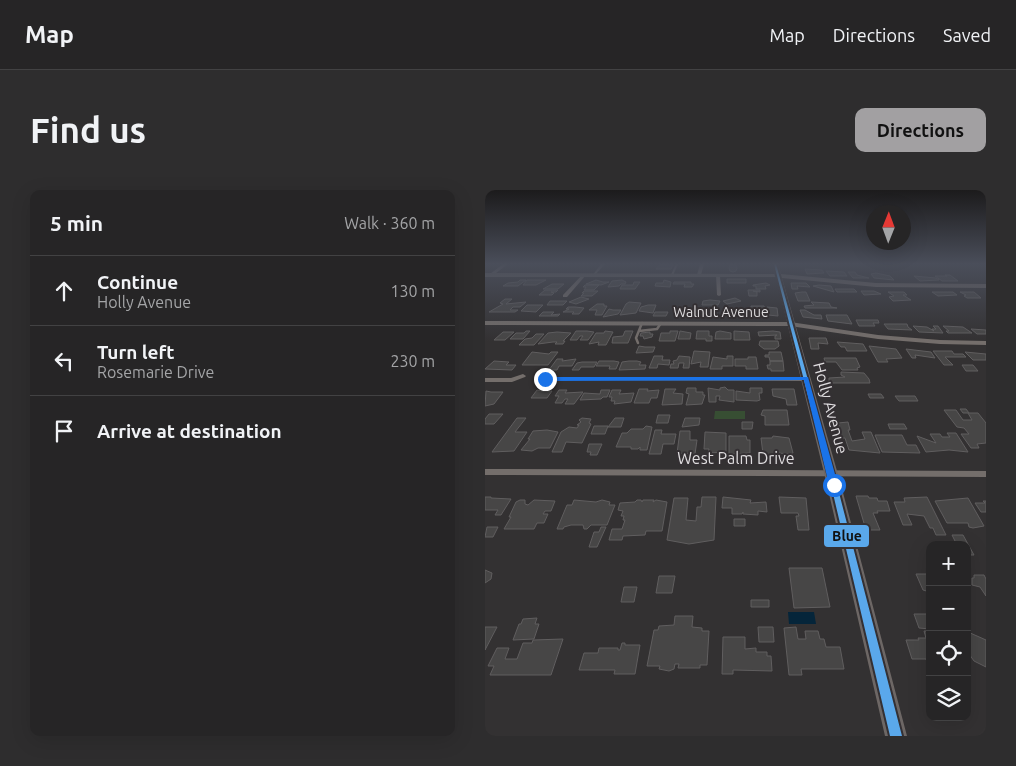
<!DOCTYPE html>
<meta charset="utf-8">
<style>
:root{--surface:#262526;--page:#2e2d2e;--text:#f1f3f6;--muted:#a4a5a7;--line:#424243;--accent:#a2a0a2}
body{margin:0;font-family:Ubuntu,sans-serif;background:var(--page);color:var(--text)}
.controls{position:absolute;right:15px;bottom:15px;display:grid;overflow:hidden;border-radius:10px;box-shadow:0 5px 20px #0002}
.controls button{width:45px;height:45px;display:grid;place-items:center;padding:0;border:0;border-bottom:1px solid var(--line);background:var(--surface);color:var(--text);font:25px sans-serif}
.compass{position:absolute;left:381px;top:15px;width:45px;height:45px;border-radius:50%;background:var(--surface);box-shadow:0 5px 20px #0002;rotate:1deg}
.stop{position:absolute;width:15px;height:15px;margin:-11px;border:4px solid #1a73e8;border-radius:50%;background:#fff}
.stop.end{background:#1a73e8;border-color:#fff;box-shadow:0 1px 5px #0008}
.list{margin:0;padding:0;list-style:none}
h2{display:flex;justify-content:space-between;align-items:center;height:65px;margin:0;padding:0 20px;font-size:21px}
h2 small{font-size:16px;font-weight:400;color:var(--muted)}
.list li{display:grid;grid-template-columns:32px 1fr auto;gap:15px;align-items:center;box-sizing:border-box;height:70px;padding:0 20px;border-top:1px solid var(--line)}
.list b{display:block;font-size:19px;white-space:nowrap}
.list p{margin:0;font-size:16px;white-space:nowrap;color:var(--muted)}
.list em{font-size:16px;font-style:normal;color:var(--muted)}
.icon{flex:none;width:28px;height:28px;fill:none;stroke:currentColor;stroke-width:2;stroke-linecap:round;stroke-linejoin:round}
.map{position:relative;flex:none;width:501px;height:546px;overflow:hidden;border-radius:10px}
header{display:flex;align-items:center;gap:30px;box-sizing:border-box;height:70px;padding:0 25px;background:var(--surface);border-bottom:1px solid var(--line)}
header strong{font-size:24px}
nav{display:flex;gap:28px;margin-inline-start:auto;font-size:18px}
.intro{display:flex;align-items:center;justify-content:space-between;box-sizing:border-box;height:120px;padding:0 30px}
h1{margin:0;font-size:35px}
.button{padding:12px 22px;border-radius:10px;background:var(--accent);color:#111;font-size:18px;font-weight:700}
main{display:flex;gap:30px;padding:0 30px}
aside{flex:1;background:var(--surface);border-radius:10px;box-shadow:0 5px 20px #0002}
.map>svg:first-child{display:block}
</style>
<header>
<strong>Map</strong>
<nav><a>Map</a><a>Directions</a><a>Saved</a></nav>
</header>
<div class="intro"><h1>Find us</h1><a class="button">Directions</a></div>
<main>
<aside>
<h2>5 min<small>Walk · 360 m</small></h2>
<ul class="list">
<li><svg class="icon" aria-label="ahead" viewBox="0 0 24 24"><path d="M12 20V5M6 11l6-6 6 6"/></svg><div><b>Continue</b><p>Holly Avenue</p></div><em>130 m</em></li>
<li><svg class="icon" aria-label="left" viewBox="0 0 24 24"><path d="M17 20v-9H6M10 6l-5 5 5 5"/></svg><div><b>Turn left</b><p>Rosemarie Drive</p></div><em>230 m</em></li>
<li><svg class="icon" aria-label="arrive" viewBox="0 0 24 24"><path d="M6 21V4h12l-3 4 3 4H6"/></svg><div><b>Arrive at destination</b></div></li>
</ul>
</aside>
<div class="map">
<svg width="501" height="546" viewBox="0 0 501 546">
<rect width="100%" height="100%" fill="#333132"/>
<path fill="#374e33" d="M230 221H260V229H229Z"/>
<path fill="#05253a" d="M303 422H329L331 434H304Z"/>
<path fill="#474646" stroke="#605e5f" d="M244 78a4 4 0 1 1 8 0a4 4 0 1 1-8 0Z
M174 75 179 74 188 75 186 79H171Z
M320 79 337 80 339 83 322 84Z
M341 81 359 82 362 86H345Z
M363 82H370L372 85 384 88H368Z
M391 83 405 86 409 90 389 88 386 84Z
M460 85H465L473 91H457L450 86H462Z
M429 86 451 88 454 90 435 91Z
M242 89H261V93H242Z
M35 90H41L33 96H18L23 93 33 92Z
M42 90H61L51 95H38Z
M111 90 118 92H124L116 95 101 94Z
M137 90 141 92 140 94H136L134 96 123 97 127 91Z
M179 90 186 92 185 97 170 96 171 93H178Z
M149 92H155L150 99H135L137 95H148Z
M189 92H206V94H209L207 97H199L200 94H188Z
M281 93 285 95 280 96 281 99H271V96H268V95Z
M306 93H321L325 97 312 96 313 99H307Z
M67 94H79L73 99H58Z
M100 95H114L109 100H99L101 97H98Z
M334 95 346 96 349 102 328 96Z
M350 99H369L372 102H352Z
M60 100H73L71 102H66L69 103 67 105H54Z
M263 100H275V102L268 101 272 102V106H264Z
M99 101H113L107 106H96L99 103H97Z
M376 101H389L396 104 379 105Z
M317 102H321L325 111H313L310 103Z
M403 102H419L422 105H418L426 110 408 111 404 107 409 106Z
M447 102H468L472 105 453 106Z
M475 102H489L496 108H482L479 106 481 105Z
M96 107 104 109 91 114 84 112Z
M250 108 256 111 242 114 238 111Z
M20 109H27L21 114 41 112 35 117H28L25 120H33L30 122H4L18 114 15 113Z
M225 110 235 111 233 115H217L218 111Z
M65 111H82L78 115H62Z
M144 112 156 113 151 123 135 125 141 114Z
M326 112 344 113 346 117 352 118H320L319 116 329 115Z
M112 114H119V116H122L117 125H110L112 120H104Z
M42 115H58L51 122 36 121Z
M163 115H171L168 123 154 121 156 117Z
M266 116H279L281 122H272V126H265Z
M83 117H90L99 118 94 124H87L89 122H78L84 119H81Z
M282 117 292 118 293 126 283 125Z
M124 119 128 120H136L133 124 118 127Z
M205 119 217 120 216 125 203 126Z
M221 119 231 120 232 124 218 126 219 121Z
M254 119 263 120V126H252Z
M315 120H320L329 125H336L337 129 318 127Z
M58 122H69L66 125 75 124 73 126H54Z
M170 122H183L181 126H168Z
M341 125H362L367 134 343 131Z
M371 130H393L394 133H388L390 136H374Z
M399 134H422L423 137 427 140 403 139Z
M428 136 442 137 449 141 447 139H451L448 136H453L458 143 434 142Z
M458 136 478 137 487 143H463L461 141H464Z
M486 139 501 140V144H492Z
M41 141H45L38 149H25L31 143H39Z
M91 141H102L109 142 103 150H95L98 146H95L92 150H85Z
M120 141 128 142 121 155H113L114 152 104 154 111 143H119Z
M140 141H148L143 153H127L128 147 138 146Z
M185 141H193L190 151H174L176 143H185Z
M195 141 206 143 205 149H193Z
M212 141H224V146H227V151H221V149H211Z
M235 141 246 143V149H230L231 142Z
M249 141 264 142 265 150H249Z
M288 141 295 142 296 149H290V146L292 145 274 146 273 142Z
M18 142H29L20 150H9Z
M165 142V144H168L167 147 159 149 158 146H155L156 143Z
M63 143 72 142 86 143 78 151H80L78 154H70L72 152H68L53 154Z
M51 144H59L49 155H34L40 149 47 148Z
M324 148H341L343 154 333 153 334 159H326Z
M275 151H293L294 156 290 159H279L274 155Z
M352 152 378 154 382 161H362L360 157H356Z
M154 156 160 157H170L168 162 151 163Z
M384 156 411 159 417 168 401 169 403 172H393Z
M421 159 446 162 450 168 430 165 431 168H427Z
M209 161 225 162 223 177H215L216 172 206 174Z
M448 161H467L469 164H478L481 167H460L468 175H459Z
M47 162 64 164 66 162H73L63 175H37Z
M284 162H296L298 171H285L284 167H280V165H284Z
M480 162 501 164V170H488Z
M169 166H178L177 170H185L184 175 173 174 172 178H164Z
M194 166 205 167 204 178H198L199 173H194L193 178H185L186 174H189L188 171 192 170Z
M242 166H248V176H237V179H225L228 167 242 169Z
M263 167H271L273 179H261V176H250V169H263Z
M339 168H371L375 177 372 178 373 180H357L351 172H340Z
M72 169H78L77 171 91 169 87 176H74L72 180H64Z
M9 171 24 172 21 175H31L27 180 0 179Z
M114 171H129L134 172 131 179H124L125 176H111Z
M144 171H152L156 172 154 175H161L160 179 134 180 137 172Z
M285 171H298L299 181H286V179H283L282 175H285Z
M97 172H112L109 177H96L94 180H87L92 173Z
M477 175H488L493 181H481Z
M356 182 379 183 384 189 385 193H346L344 191V188L360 187 356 185Z
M240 197 243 200H249V212L234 210 235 206H231V212H224L223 198 235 200V198Z
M202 198H211V202H218V205H220L217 214 201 215 204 204 201 203Z
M265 198H277V203H274L275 210 272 211 251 210V201L265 203Z
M154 199H163L162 201 174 200 172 208H166L164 213H149Z
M180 199H191L188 203 198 204 197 214 177 215Z
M287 199H309L312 215H302L301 209 288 206Z
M52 200 57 201H67L62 208H46Z
M74 200H82L80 203 98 202 89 214H80L83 209H80L77 213H70L74 206H70Z
M116 200H125L122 207H118L116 209 95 210 99 203 115 204Z
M127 200H136L134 204 149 203 146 212 129 214 130 211H126L127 207H124Z
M1 201 6 202H18L9 214 0 216Z
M383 204H396L399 208H385Z
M410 206H430L433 211H414Z
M475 219H481L484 223H493L501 233V253L492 254 494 258H486L476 244H484L479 238 472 237 459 220H471L478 230H487L483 223H478Z
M278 220H302L304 235H280V226L276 225Z
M4 224H18L9 234H0V229Z
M173 225H185L183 233H171Z
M32 228H41L30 242H42L29 261 7 262Z
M97 228 106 229 104 233 106 234 97 253 81 252 77 262H67L76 242 84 237 92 238 94 235H92L96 232 94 230Z
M130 228H139L136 237H123Z
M200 228H215L214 235 197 237Z
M257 232H268L267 239H257Z
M363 232 365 240H363L367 251 380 249 377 242H386L395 263 364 260 360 248H355L352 239H355L353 233Z
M403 234H419L422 239H405Z
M109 236H123L120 244H106Z
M161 236 167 237 162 260H155V257L153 259H146V257H131L137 243H142L146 239H158Z
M62 240 73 242 65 258H53L47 261 36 260 45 249H43L48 241Z
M170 240H177L176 244H191L189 254H178L176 264H164Z
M195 241H205V250H212L210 264 192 263Z
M220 242 241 243V262L223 263 224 259H219Z
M462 243H471L483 262 464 260 441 262 432 246 451 253 445 244H455L457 247H465Z
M390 245H417L422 255H431L435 263 397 262Z
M244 246H261L262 250H265V263L244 264Z
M288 246 304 248 308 263 306 264 293 263 292 265 278 264 276 248H287Z
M104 254H117L112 265H105L106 262H102Z
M371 306H383L384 308H392L393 311H402L405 321H392L393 323H388L395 340H381Z
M0 307H6V308L26 309 16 325H10L13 320H0Z
M217 307H231L229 350 204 354 182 350 189 308H203L201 330 211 331 212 317H216Z
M238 307 266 310 265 313 281 312 282 322 273 321V325L258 324V322L257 324H247V318H237Z
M294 307 321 308 324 340H313L311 326H314L313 323H296Z
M442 307 461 345H451L448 338H445L439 326 422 324 427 335H418L409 312H420L419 308Z
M483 308 499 336 488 338 484 337 483 333H462L450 311Z
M35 310H40V314L43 315 49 310 70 311 66 321H60L58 324H63L59 333H52L49 339H19L26 327H24L31 312Z
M89 310 111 312 117 310 125 312 124 315H130L122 335H106L102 339H99L98 335H86L79 337 78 339H72L82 315H87Z
M152 310H156L157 312 158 310H169L168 312 171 310 182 312 177 341H161L160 345 138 346 137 350H124L127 339H137L140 330H138L139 326H136L138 321 133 320 135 313 150 312Z
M498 311H501V322H496L490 313H500Z
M249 329H260V336H249Z
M2 337H13L8 347H0Z
M116 337H121L112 357H104L109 342H114Z
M467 345H478L489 365H484L485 367H482V355H472Z
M304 378H337L345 417 309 418Z
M0 380 7 383 6 389 0 393Z
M431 384H445V402L438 400Z
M489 385H499L501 389V406L495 397 487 395V388H489Z
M174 386H190L187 403H171Z
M139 397H152L149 412H136Z
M266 410H284V417H266Z
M429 424H445V439L434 438Z
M190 426H208L207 437 217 438V441H224L222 475H215V478H193L194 474H190L189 479 184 481 174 479 175 476H162L169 440H173L174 436 189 435Z
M52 428 50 434H54L49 449 28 450 34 434H36L38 429Z
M0 437H12L0 460Z
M273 437H288L289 452H274Z
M311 437 313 449H321L320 441H333L335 449H339L341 457H355L359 479H316L317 485H304L299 438Z
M439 441H445V479L441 469H427L421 450H434L433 448H441Z
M483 442 501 450V477L489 471 482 461Z
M238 447H260V459L271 458V462H282V466H286L287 481 248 480V484H237Z
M78 449 66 485H5L9 476H3L12 458H24L20 469H32L38 453H47L48 450Z
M137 453H140V455H155L150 484H129L130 480H94L99 463H113L114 458H133V460H135Z"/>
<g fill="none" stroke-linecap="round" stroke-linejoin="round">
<path stroke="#746e6b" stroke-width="2" d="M187 85 192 74"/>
<path stroke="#746e6b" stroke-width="2.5" d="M154 141 172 139 176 133
M153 153 151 148 157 133"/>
<path fill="#746e6b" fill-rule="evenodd" d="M18 74H23L7 86H5V84Z
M116 74H120L109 86H107Z
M215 74H219L216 85 214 86 212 85Z
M98 84 101 85 82 107H78V105Z
M233 84 235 85 236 105 234 106 232 105 231 85Z
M0 131 305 132 393 145 455 150 501 151V155L455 154 393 149 305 136 0 135Z
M38 184 41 186 40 187 27 192H0V188H26Z
M60 187H321L324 189 321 191 58 190V188Z
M0 279 501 281V287L0 285Z"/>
<path fill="#6d6765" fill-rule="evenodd" d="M287 74H293L296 84 391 93 501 94V98L391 97 297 88 356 295 422 546H400L342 295 291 87H0V83L290 84Z"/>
<defs>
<path id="bus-1" d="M289 74H291L352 295 417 546H405L346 295Z"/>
</defs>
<use href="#bus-1" stroke="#343033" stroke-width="4"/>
<use href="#bus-1" fill="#5aa8eb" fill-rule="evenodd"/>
</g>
<linearGradient id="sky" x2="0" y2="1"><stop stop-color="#1c1b1c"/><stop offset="0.49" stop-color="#4a4e5a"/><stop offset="1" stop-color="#4a4e5a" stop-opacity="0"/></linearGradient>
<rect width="501" height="151" fill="url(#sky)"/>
<path fill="#1a73e8" d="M60 187H323L353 295 349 298 344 295 319 190 58 191Z"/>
<g text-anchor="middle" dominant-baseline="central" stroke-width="4" stroke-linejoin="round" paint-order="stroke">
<g font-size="14" fill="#dedcde" stroke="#343033">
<text x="236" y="122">Walnut Avenue</text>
</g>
<g font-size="16" fill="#dedcde" stroke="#343033">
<text transform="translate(346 218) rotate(75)">Holly Avenue</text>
<text x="251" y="268">West Palm Drive</text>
</g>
</g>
<rect stroke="#343033" stroke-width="2" x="338" y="334" width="47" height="24" rx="5" fill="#5aa8eb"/>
<g font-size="14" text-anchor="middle" font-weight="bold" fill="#111">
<text x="362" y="351">Blue</text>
</g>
</svg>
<div class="controls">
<button>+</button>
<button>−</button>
<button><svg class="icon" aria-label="locate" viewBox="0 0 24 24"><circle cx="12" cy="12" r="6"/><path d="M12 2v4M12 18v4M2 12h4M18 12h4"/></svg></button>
<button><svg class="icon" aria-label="layers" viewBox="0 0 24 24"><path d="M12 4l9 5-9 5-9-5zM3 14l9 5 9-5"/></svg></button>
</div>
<svg class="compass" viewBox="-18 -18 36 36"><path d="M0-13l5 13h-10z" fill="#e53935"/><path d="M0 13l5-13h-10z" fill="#a4a5a7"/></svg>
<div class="stop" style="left:349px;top:295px"></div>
<div class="stop end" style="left:60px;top:189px"></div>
</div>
</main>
